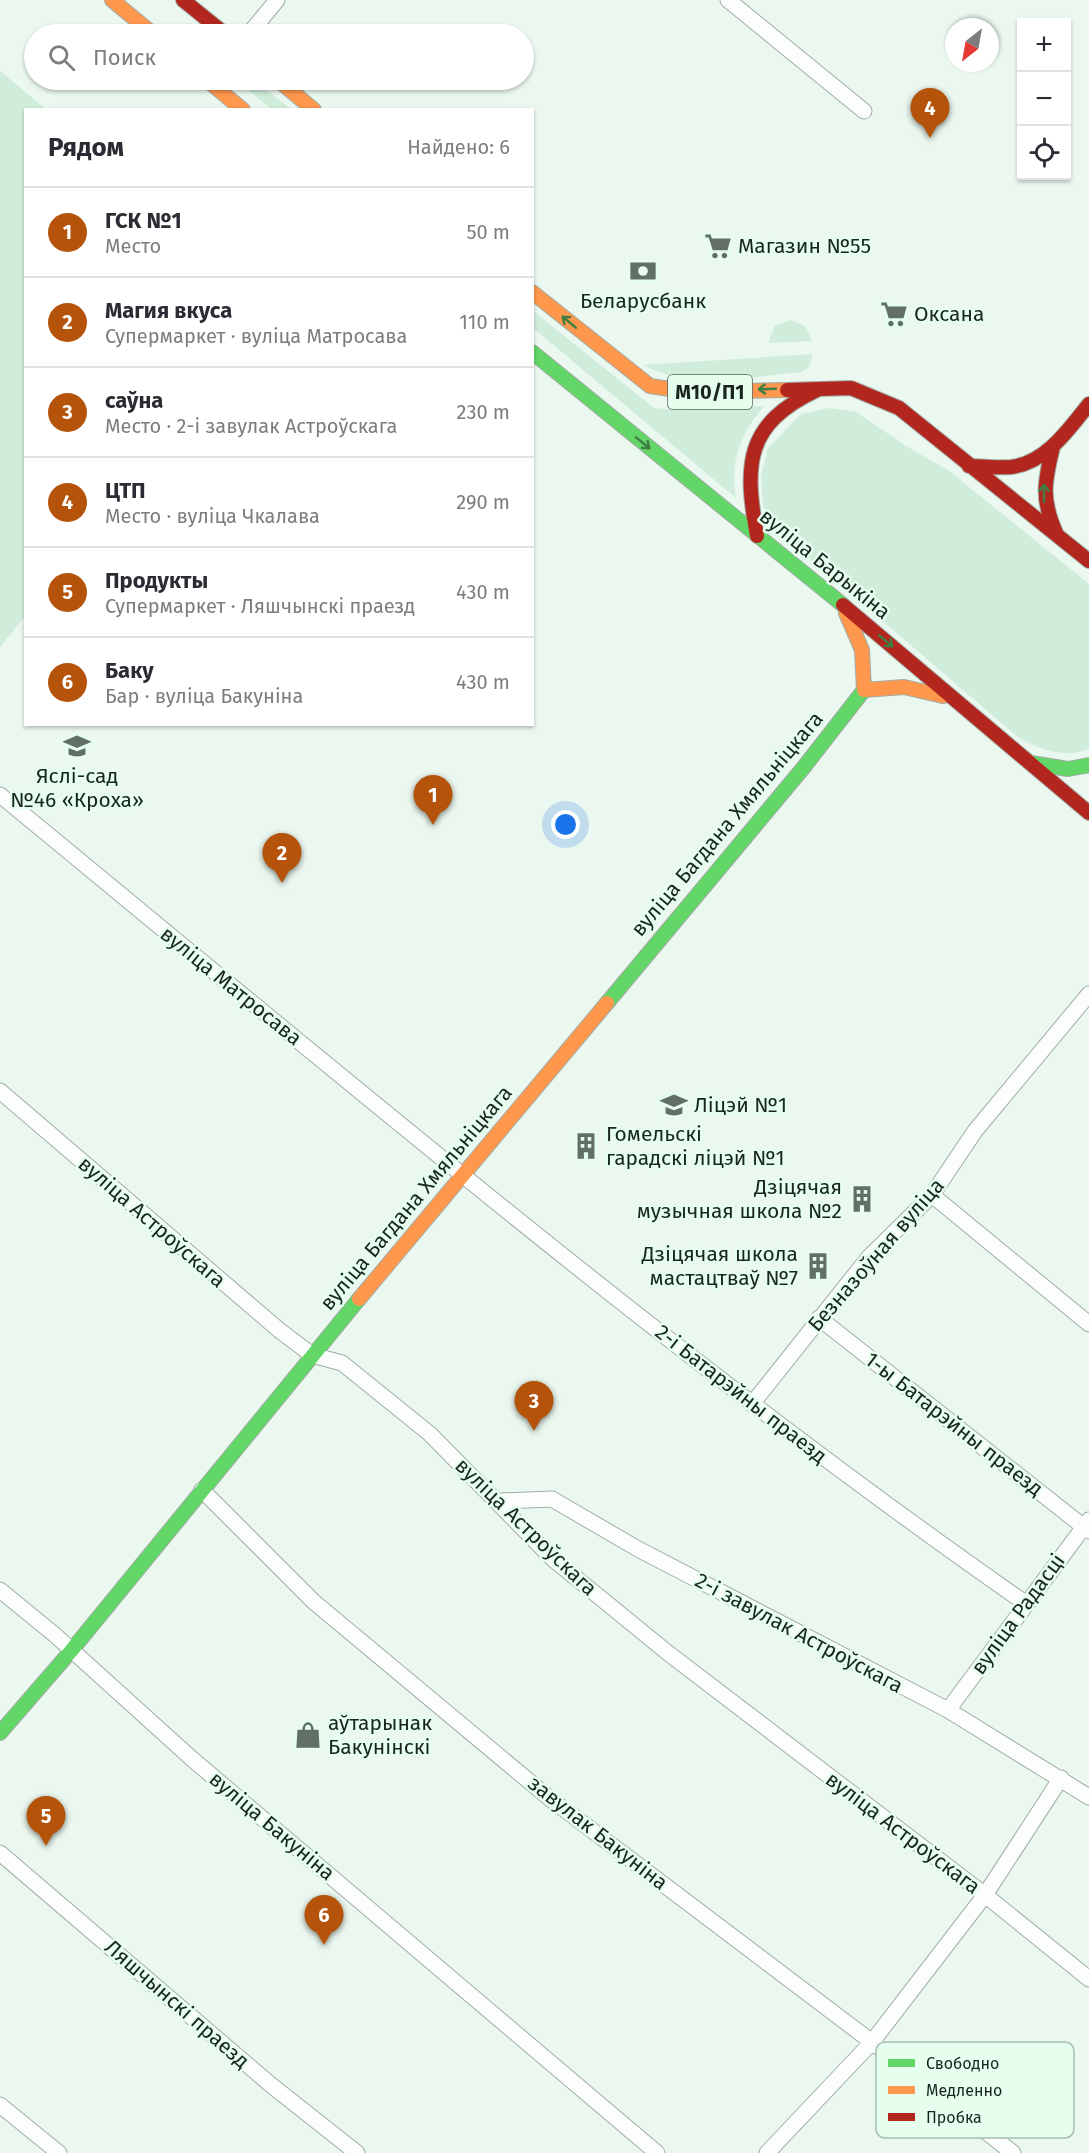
<!DOCTYPE html>
<html lang="ru">
<meta charset="utf-8">
<style>
:root{--surface:#fff;--page:#f2f2f3;--text:#2b2b33;--muted:#7c7c81;--line:#e1e1e2;--accent:#b45309}
body{margin:0;font-family:"Fira Sans",sans-serif;background:var(--page);color:var(--text)}
.controls{position:absolute;right:18px;top:18px;display:grid;overflow:hidden;border-radius:0px;box-shadow:0 2px 4px #0004}
.controls button{width:54px;height:54px;display:grid;place-items:center;padding:0;border:0;border-bottom:2px solid var(--line);background:var(--surface);color:var(--text);font:30px sans-serif}
.compass{position:absolute;left:945px;top:18px;width:54px;height:54px;border-radius:50%;background:var(--surface);box-shadow:0 2px 4px #0004;rotate:211deg}
.you{position:absolute;left:566px;top:825px;width:21px;height:21px;margin:-15px;border:4px solid #fff;border-radius:50%;background:#1a73e8;box-shadow:0 0 0 9px #1a73e833}
.badge{display:grid;place-items:center;width:39px;height:39px;border-radius:50%;background:var(--accent);color:#fff;font-size:20px;font-weight:700}
.pin{position:absolute;translate:-50% -50px;filter:drop-shadow(0 2px 3px #0008)}
.pin::after{content:'';position:absolute;top:32px;width:21px;height:18px;background:inherit;clip-path:polygon(0 0,100% 0,50% 100%)}
.list{margin:0;padding:0;list-style:none}
h2{display:flex;justify-content:space-between;align-items:center;height:78px;margin:0;padding:0 24px;font-size:26px}
h2 small{font-size:20px;font-weight:400;color:var(--muted)}
.list li{display:grid;grid-template-columns:39px 1fr auto;gap:18px;align-items:center;box-sizing:border-box;height:90px;padding:0 24px;border-top:2px solid var(--line)}
.list b{display:block;font-size:22px;white-space:nowrap}
.list p{margin:0;font-size:20px;white-space:nowrap;color:var(--muted)}
.list em{font-size:20px;font-style:normal;color:var(--muted)}
.icon{flex:none;width:33px;height:33px;fill:none;stroke:currentColor;stroke-width:2;stroke-linecap:round;stroke-linejoin:round}
.map{position:relative;flex:none;width:1089px;height:2153px;overflow:hidden}
.search{position:absolute;background:var(--surface);box-shadow:0 2px 4px #0004;left:24px;top:24px;width:510px;height:66px;display:flex;align-items:center;gap:15px;box-sizing:border-box;padding:0 21px;border-radius:33px;color:var(--muted);font-size:22px}
.panel{position:absolute;background:var(--surface);box-shadow:0 2px 4px #0004;left:24px;top:108px;width:510px;height:618px;border-radius:0px}
.map>svg:first-child{display:block}
</style>
<div class="map">
<svg width="1089" height="2153" viewBox="0 0 1089 2153">
<rect width="100%" height="100%" fill="#ebf8ef"/>
<path fill="#d0ecda" d="M0 71 46 109 26 110 25 616 0 647Z
M240 80H254L291 109H271L242 85Z
M532 310 654 408 674 410 764 406C740 435 730 460 736 498L533 328Z
M790 320 805 326 812 341 768 343 775 326Z
M813 354 809 367 802 372C751 376 690 392 644 365Z
M829 408 856 412 906 446 948 470 1089 584V749C1064 759 1042 750 1019 738L775 529 763 506 761 476 768 448 801 414Z"/>
<g fill="none" stroke-linecap="round" stroke-linejoin="round">
<defs>
<path id="street" d="M728 0 864 111
M249 34 277 0
M0 795C336 1071 668 1354 1025 1603
M0 1091 279 1330 312 1355 342 1363 430 1434 554 1560 668 1653 985 1895 1089 1979
M932 1195 1089 1324
M819 1318 1089 1531
M752 1404 869 1257 932 1195 975 1131 1089 994
M202 1490 314 1602 548 1797 872 2042 1013 2153
M499 1501 552 1499 638 1549 948 1710 1089 1797
M0 1590 55 1635 191 1758 657 2153
M948 1710 1089 1520
M0 1853 271 2085 357 2153
M0 2105 59 2153
M767 2153 872 2042 985 1895 1061 1778"/>
<path id="fast" d="M532 352 843 605
M1031 763 1068 769 1089 765
M607 1003 804 767 864 690
M0 1733 71 1651 359 1299"/>
<path id="slow" d="M112 0 153 34
M207 80 243 110
M278 80 314 110
M532 292 650 386 690 392 787 390
M846 613 862 650 864 690
M864 690 904 687 943 696
M359 1299 607 1003"/>
<path id="jam" d="M183 0 225 34
M787 390 851 388 899 408 1089 561
M1053 447C1044 483 1041 500 1057 535
M969 466C983 466 997 468 1011 467 1046 463 1069 429 1089 404
M757 536C744 464 745 424 817 390
M843 605 1089 813"/>
</defs>
<use href="#street" stroke="#a1aca5" stroke-width="17"/>
<use href="#fast" stroke="#a1aca5" stroke-width="16"/>
<use href="#slow" stroke="#a1aca5" stroke-width="16"/>
<use href="#jam" stroke="#a1aca5" stroke-width="16"/>
<use href="#street" stroke="#fcfefd" stroke-width="15"/>
<use href="#fast" stroke="#63d668" stroke-width="14"/>
<use href="#slow" stroke="#ff974d" stroke-width="14"/>
<use href="#jam" stroke="#b3261e" stroke-width="14"/>
</g>
<defs><path id="oneway-shaft" d="M-6 0H5M1.5-3L5.5 0L1.5 3" fill="none" stroke-width="1.6" stroke-linecap="round" stroke-linejoin="round" transform="scale(1.5)"/></defs>
<g stroke="#3e7e43">
<use href="#oneway-shaft" transform="translate(569 322) rotate(-140)"/>
<use href="#oneway-shaft" transform="translate(767 389) rotate(178)"/>
<use href="#oneway-shaft" transform="translate(643 443) rotate(39)"/>
<use href="#oneway-shaft" transform="translate(1044 493) rotate(-90)"/>
<use href="#oneway-shaft" transform="translate(886 641) rotate(40)"/>
</g>
<defs>
<symbol id="supermarket-bare" viewBox="-9 -9 18 18"><path d="M-6-5.5h2.5l.6 2H6L4.5 2H-2.5L-4.4-4H-6ZM-1.5 3.2a1.3 1.3 0 1 0 .1 0ZM3 3.2a1.3 1.3 0 1 0 .1 0Z" fill="#626f67" stroke="#e5feee" stroke-width="2.5" paint-order="stroke"/></symbol>
<symbol id="bank-bare" viewBox="-9 -9 18 18"><path d="M-6-4H6V4H-6ZM0-2.3a2.3 2.3 0 1 0 0 4.6a2.3 2.3 0 1 0 0-4.6Z" fill="#626f67" stroke="#e5feee" stroke-width="2.5" paint-order="stroke"/></symbol>
<symbol id="school-bare" viewBox="-9 -9 18 18"><path d="M0-5L7-2L0 1L-7-2ZM-4 1L0 2.5L4 1V4Q0 6-4 4Z" fill="#626f67" stroke="#e5feee" stroke-width="2.5" paint-order="stroke"/></symbol>
<symbol id="building-bare" viewBox="-9 -9 18 18"><path d="M-4-6H4V6H1V3H-1V6H-4ZM-2.5-4.3h1.7v1.8h-1.7ZM.8-4.3h1.7v1.8H.8ZM-2.5-1h1.7V.8h-1.7ZM.8-1h1.7V.8H.8Z" fill="#626f67" stroke="#e5feee" stroke-width="2.5" paint-order="stroke"/></symbol>
<symbol id="shop-bare" viewBox="-9 -9 18 18"><path d="M-5-2.5h2.3a2.7 3.5 0 0 1 5.4 0H5L5.5 6h-11ZM-1.5-2.5h3a1.5 2.3 0 0 0-3 0Z" fill="#626f67" stroke="#e5feee" stroke-width="2.5" paint-order="stroke"/></symbol>
</defs>
<g fill-rule="evenodd">
<use href="#supermarket-bare" x="699" y="227" width="38" height="38"/>
<use href="#bank-bare" x="624" y="252" width="38" height="38"/>
<use href="#supermarket-bare" x="875" y="295" width="38" height="38"/>
<use href="#school-bare" x="58" y="727" width="38" height="38"/>
<use href="#school-bare" x="655" y="1086" width="38" height="38"/>
<use href="#building-bare" x="567" y="1127" width="38" height="38"/>
<use href="#building-bare" x="843" y="1180" width="38" height="38"/>
<use href="#building-bare" x="799" y="1247" width="38" height="38"/>
<use href="#shop-bare" x="289" y="1716" width="38" height="38"/>
</g>
<g text-anchor="middle" dominant-baseline="central" stroke-width="5" stroke-linejoin="round" paint-order="stroke">
<rect fill="#e5feee" stroke="#56665c" stroke-width="1.5" x="668" y="375" width="84" height="34" rx="4.5"/>
<g font-size="20" font-weight="bold" fill="#19251e">
<text x="710" y="392">М10/П1</text>
</g>
<g font-size="21" fill="#19251e" stroke="#e5feee" text-anchor="start">
<text x="738" y="246">Магазин №55</text>
<text x="643" y="301" text-anchor="middle">Беларусбанк</text>
<text x="914" y="314">Оксана</text>
<text x="77" y="776" text-anchor="middle">Яслі-сад<tspan x="77" dy="24">№46 «Кроха»</tspan></text>
<text x="694" y="1105">Ліцэй №1</text>
<text x="606" y="1134">Гомельскі<tspan x="606" dy="24">гарадскі ліцэй №1</tspan></text>
<text x="842" y="1187" text-anchor="end">Дзіцячая<tspan x="842" dy="24">музычная школа №2</tspan></text>
<text x="798" y="1254" text-anchor="end">Дзіцячая школа<tspan x="798" dy="24">мастацтваў №7</tspan></text>
<text x="328" y="1723">аўтарынак<tspan x="328" dy="24">Бакунінскі</tspan></text>
</g>
<g font-size="21" fill="#19251e" stroke="#e5feee">
<text transform="translate(825 564) rotate(39)">вуліца Барыкіна</text>
<text transform="translate(727 824) rotate(-50)">вуліца Багдана Хмяльніцкага</text>
<text transform="translate(231 986) rotate(39)">вуліца Матросава</text>
<text transform="translate(416 1198) rotate(-50)">вуліца Багдана Хмяльніцкага</text>
<text transform="translate(152 1222) rotate(41)">вуліца Астроўскага</text>
<text transform="translate(876 1255) rotate(-49)">Безназоўная вуліца</text>
<text transform="translate(741 1394) rotate(38)">2-і Батарэйны праезд</text>
<text transform="translate(954 1424) rotate(38)">1-ы Батарэйны праезд</text>
<text transform="translate(526 1527) rotate(44)">вуліца Астроўскага</text>
<text transform="translate(1018 1614) rotate(-54)">вуліца Радасці</text>
<text transform="translate(799 1633) rotate(28)">2-і завулак Астроўскага</text>
<text transform="translate(272 1826) rotate(40)">вуліца Бакуніна</text>
<text transform="translate(598 1833) rotate(38)">завулак Бакуніна</text>
<text transform="translate(903 1833) rotate(37)">вуліца Астроўскага</text>
<text transform="translate(177 2004) rotate(41)">Ляшчынскі праезд</text>
</g>
</g>
<rect x="876" y="2042" width="198" height="96" rx="9" fill="#e5feee" stroke="#a8bdb0" stroke-width="1.5"/>
<rect x="888" y="2059" width="27" height="8" fill="#63d668"/>
<rect x="888" y="2086" width="27" height="8" fill="#ff974d"/>
<rect x="888" y="2113" width="27" height="8" fill="#b3261e"/>
<g font-size="16" fill="#19251e">
<text x="926" y="2069">Свободно</text>
<text x="926" y="2096">Медленно</text>
<text x="926" y="2123">Пробка</text>
</g>
</svg>
<div class="controls">
<button>+</button>
<button>−</button>
<button><svg class="icon" aria-label="locate" viewBox="0 0 24 24"><circle cx="12" cy="12" r="6"/><path d="M12 2v4M12 18v4M2 12h4M18 12h4"/></svg></button>
</div>
<svg class="compass" viewBox="-18 -18 36 36"><path d="M0-13l5 13h-10z" fill="#e53935"/><path d="M0 13l5-13h-10z" fill="#7c7c81"/></svg>
<div class="you"></div>
<div class="pin badge" style="left:433px;top:825px">1</div>
<div class="pin badge" style="left:282px;top:883px">2</div>
<div class="pin badge" style="left:534px;top:1431px">3</div>
<div class="pin badge" style="left:930px;top:138px">4</div>
<div class="pin badge" style="left:46px;top:1846px">5</div>
<div class="pin badge" style="left:324px;top:1945px">6</div>
<div class="search"><svg class="icon" aria-label="search" viewBox="0 0 24 24"><circle cx="10" cy="10" r="6"/><path d="M15 15l6 6"/></svg>Поиск</div>
<section class="panel">
<h2>Рядом<small>Найдено: 6</small></h2>
<ul class="list">
<li><span class="badge">1</span><div><b>ГСК №1</b><p>Место</p></div><em>50 m</em></li>
<li><span class="badge">2</span><div><b>Магия вкуса</b><p>Супермаркет · вуліца Матросава</p></div><em>110 m</em></li>
<li><span class="badge">3</span><div><b>саўна</b><p>Место · 2-і завулак Астроўскага</p></div><em>230 m</em></li>
<li><span class="badge">4</span><div><b>ЦТП</b><p>Место · вуліца Чкалава</p></div><em>290 m</em></li>
<li><span class="badge">5</span><div><b>Продукты</b><p>Супермаркет · Ляшчынскі праезд</p></div><em>430 m</em></li>
<li><span class="badge">6</span><div><b>Баку</b><p>Бар · вуліца Бакуніна</p></div><em>430 m</em></li>
</ul>
</section>
</div>
